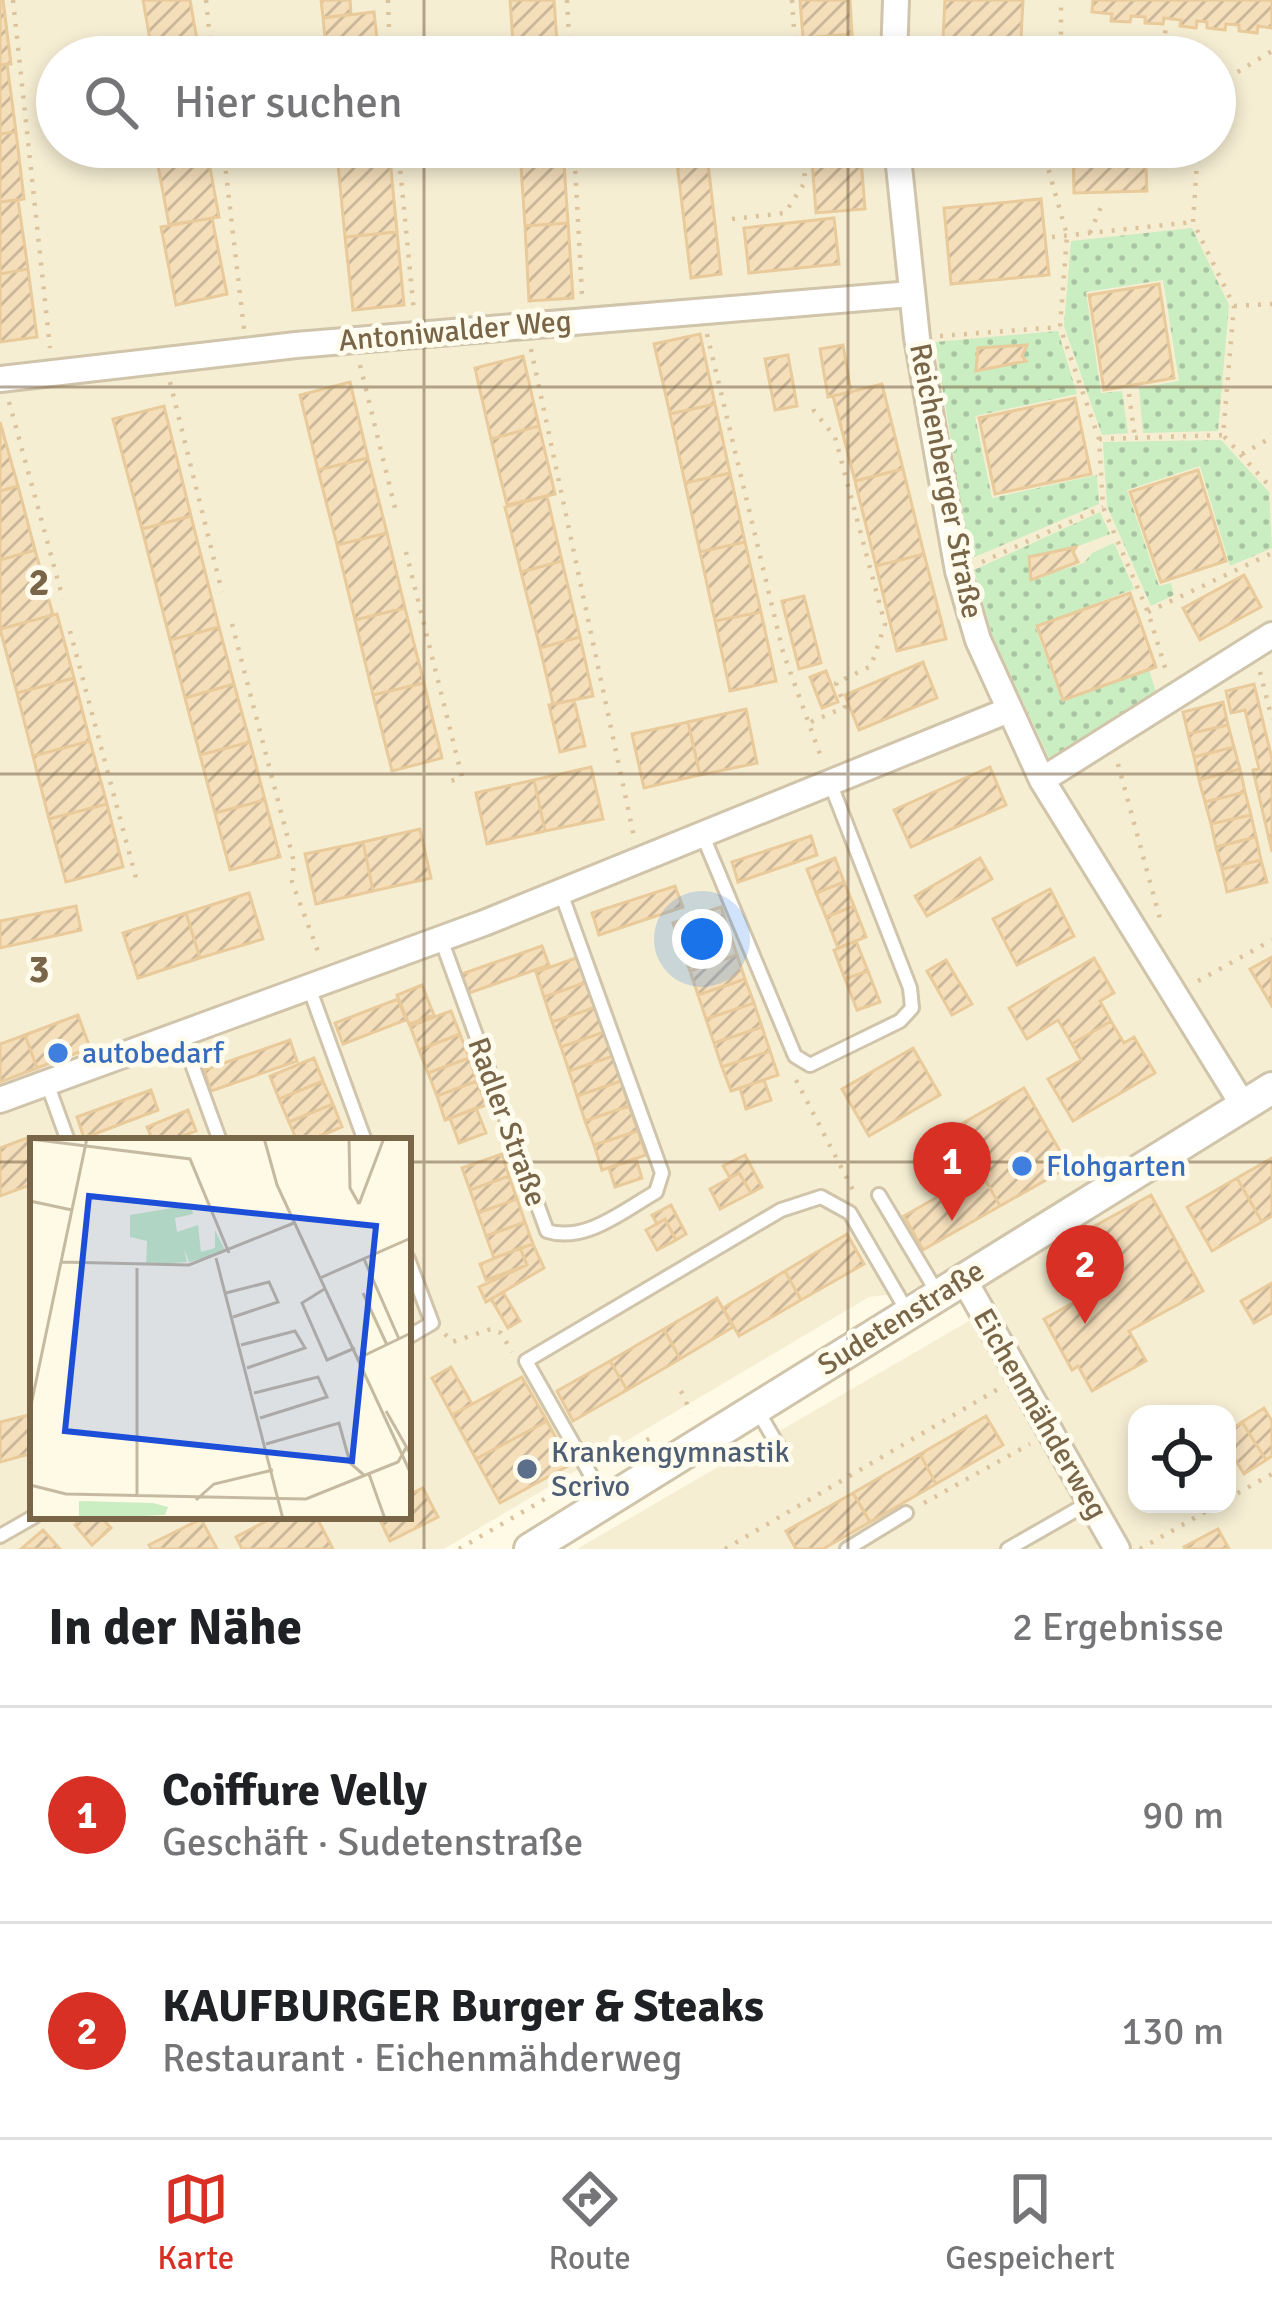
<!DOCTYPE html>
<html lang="de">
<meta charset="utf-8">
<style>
:root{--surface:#fff;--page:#f6f6f6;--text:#202124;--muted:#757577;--line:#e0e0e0;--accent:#d93025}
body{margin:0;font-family:Signika,sans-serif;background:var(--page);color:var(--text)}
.controls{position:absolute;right:36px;bottom:36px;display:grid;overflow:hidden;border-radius:24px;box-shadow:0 6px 18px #0003}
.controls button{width:108px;height:108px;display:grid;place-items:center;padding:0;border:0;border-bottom:3px solid var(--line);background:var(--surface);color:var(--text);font:60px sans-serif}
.you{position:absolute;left:702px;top:939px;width:42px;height:42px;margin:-30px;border:9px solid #fff;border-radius:50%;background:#1a73e8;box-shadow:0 0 0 18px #1a73e833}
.badge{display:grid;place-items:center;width:78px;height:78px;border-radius:50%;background:var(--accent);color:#fff;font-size:39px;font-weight:700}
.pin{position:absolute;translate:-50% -99px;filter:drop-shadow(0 3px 6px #0008)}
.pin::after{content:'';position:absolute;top:63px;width:42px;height:36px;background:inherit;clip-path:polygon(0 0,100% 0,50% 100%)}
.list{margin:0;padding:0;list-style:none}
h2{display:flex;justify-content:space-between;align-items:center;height:156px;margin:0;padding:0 48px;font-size:51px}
h2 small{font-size:39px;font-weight:400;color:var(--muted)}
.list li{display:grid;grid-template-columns:78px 1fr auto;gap:36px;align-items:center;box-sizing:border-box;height:216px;padding:0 48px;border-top:3px solid var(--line)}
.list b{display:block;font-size:45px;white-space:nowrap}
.list p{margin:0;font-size:39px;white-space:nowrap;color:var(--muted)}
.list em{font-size:39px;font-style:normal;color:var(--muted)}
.icon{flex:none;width:66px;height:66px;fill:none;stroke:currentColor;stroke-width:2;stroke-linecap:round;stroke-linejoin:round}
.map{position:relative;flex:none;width:1272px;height:1549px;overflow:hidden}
.search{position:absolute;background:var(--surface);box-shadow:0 6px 18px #0003;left:36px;right:36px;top:36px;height:132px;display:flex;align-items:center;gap:30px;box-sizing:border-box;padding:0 42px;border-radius:66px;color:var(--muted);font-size:45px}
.sheet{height:588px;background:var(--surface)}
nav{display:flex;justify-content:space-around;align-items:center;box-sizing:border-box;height:168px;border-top:3px solid var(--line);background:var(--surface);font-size:33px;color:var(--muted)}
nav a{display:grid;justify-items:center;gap:6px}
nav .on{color:var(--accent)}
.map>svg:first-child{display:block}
</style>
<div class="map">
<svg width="1272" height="1549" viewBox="0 0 1272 1549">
<defs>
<pattern id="grass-dots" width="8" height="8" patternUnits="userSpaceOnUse" patternTransform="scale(3)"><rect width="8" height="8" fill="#caedc2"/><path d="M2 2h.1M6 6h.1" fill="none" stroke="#a9c4a0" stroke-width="1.8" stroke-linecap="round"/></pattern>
<pattern id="building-hatch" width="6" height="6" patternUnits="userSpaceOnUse" patternTransform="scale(3)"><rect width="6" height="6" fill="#f5dfbb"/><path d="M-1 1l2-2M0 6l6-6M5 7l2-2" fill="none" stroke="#cbb89a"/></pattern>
</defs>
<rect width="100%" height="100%" fill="#fefae5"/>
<path fill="#f6eed3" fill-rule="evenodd" d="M0 0H1272V1076L908 1292 869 1297 444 1549H0ZM57 57H1215V147H57ZM33 1141H408V1516H33Z
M1272 1107V1549H1127L975 1285ZM1137 1414H1227V1504H1137Z
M974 1318 1106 1549H577Z"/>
<path fill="url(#grass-dots)" d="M1192 228 1229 305 1218 431 1143 433 1139 388 1179 381 1163 280 1086 292 1101 393 1122 391 1128 433 1102 435 1064 326 1071 241Z
M1058 331 1077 394 975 416 992 498 1097 475 1099 504 970 559 935 342Z
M1221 440 1269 492 1272 548 1230 566 1200 466 1127 490 1159 586 1171 583 1174 595 1151 606 1107 506 1103 442Z
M1100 512 1110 534 1076 547 1029 557 1031 579 1084 563 1092 553 1114 543 1134 589 1035 626 1062 702 1149 670 1156 692 1049 758 993 637 974 570Z"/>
<path fill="url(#building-hatch)" stroke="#e9ca9a" stroke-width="3" d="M0 0H3L11 64 0 65Z
M143 0H190L200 57H153Z
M321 0H350L351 14 323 18Z
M510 0H554L558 57H514Z
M800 0H850L852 34 803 38Z
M945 0H1023L1020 57H942Z
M1093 0H1272V28L1258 26 1257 33 1239 31V25L1226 24 1225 30 1207 28V22L1197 21 1196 28 1180 26 1181 20 1164 18 1163 24 1145 23V17L1131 16 1130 22 1111 21 1112 14 1092 12Z
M374 12 379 57H327L323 18Z
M852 34 854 57H805L803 38Z
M7 64 16 132 0 134V65Z
M16 132 24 199 0 202V134Z
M162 147H213V150L164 158Z
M336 147H388L390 159 338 164Z
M675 147H706L721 274 691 278Z
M811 147H860L865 209 816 213Z
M1073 147H1145L1147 191 1074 193Z
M563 148 568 223 525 226 520 151Z
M207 151 219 217 169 225 157 160Z
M390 159 397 232 345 237 338 164Z
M1041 199 1049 275 951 284 944 208Z
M18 200 28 269 0 274V202Z
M212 218 227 294 176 305 161 227Z
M834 218 839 264 749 273 744 228Z
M568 223 573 298 529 301 525 226Z
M397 232 404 305 353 310 345 237Z
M28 269 37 337 0 342V274Z
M1159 284 1174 378 1104 390 1089 295Z
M700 334 715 404 670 414 654 344Z
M843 345 851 392 828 397 820 349Z
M1027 345 1022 356 1026 361 976 371 978 348Z
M788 355 797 406 775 410 765 359Z
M523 356 539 426 491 439 475 368Z
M350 382 368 458 318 470 300 395Z
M882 384 903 469 855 481 833 396Z
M1075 398 1091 474 995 494 979 418Z
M715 404 730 473 685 483 670 414Z
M164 406 191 516 142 529 113 419Z
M0 422 18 486 0 491Z
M539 426 555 494 507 505 491 439Z
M368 458 387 533 337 545 318 470Z
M903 469 924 554 876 566 855 481Z
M1198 470 1226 561 1161 582 1130 492Z
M730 473 745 542 700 552 685 483Z
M18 486 35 550 0 560V491Z
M547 496 562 561 521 572 505 507Z
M191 516 219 627 170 640 142 529Z
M387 533 405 608 355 620 337 545Z
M745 542 761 612 715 621 700 552Z
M1076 547 1073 552 1078 562 1031 580 1029 557Z
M35 550 53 615 0 629V560Z
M924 554 946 639 897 651 876 566Z
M562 561 580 637 540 648 521 572Z
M1244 575 1261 607 1200 640 1183 608Z
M1130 593 1156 667 1063 700 1037 626Z
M804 596 821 663 799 669 782 601Z
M405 608 424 683 373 695 355 620Z
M761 612 776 681 730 691 715 621Z
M57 614 74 678 17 693 0 629Z
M219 627 234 684 185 698 170 640Z
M580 637 593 696 553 704 540 648Z
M923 662 937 698 859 730 845 695Z
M826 671 838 702 822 708 810 677Z
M74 678 90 741 33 756 17 693Z
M424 683 442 758 392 771 373 695Z
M234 684 250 742 200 755 185 698Z
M1254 684 1272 759V852L1253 770 1259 769 1245 710 1231 713 1226 691Z
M574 700 585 746 560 752 549 705Z
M1223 702 1228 725 1188 734 1183 712Z
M746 709 757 763 700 775 688 722Z
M688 722 700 775 644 788 632 734Z
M1228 725 1234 747 1194 757 1188 734Z
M90 741 107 804 49 819 33 756Z
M250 742 265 800 215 813 200 755Z
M1234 747 1240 769 1199 780 1194 757Z
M591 767 603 819 545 831 534 780Z
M990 767 1006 805 911 847 894 810Z
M1240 769 1245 792 1205 802 1199 780Z
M534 780 545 831 487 844 476 793Z
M1245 792 1251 815 1211 824 1205 802Z
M265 800 280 857 230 870 215 813Z
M107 804 123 867 66 882 49 819Z
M1251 815 1256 837 1216 847 1211 824Z
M420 829 431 878 373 891 363 842Z
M811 836 817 855 738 882 732 862Z
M1256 837 1261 860 1222 869 1216 847Z
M363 842 373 891 316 904 305 854Z
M835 858 844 882 816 893 807 869Z
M980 858 992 879 927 916 915 896Z
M1261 860 1267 882 1227 892 1222 869Z
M844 882 854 906 826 917 816 893Z
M675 886 683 907 599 935 592 913Z
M1050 889 1074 936 1017 965 993 919Z
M249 893 263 939 200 958 186 913Z
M76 906 81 930 0 948V921Z
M854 906 866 937 838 948 826 917Z
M721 907 729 931 681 947 673 923Z
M186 913 200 958 138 978 123 933Z
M729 931 737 955 690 971 681 947Z
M856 941 868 971 845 979 834 950Z
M542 946 549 965 466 994 459 975Z
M737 955 745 979 698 995 690 971Z
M579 957 587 982 544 997 536 972Z
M1272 957V1006L1250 969Z
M1094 958 1114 993 1100 1001 1111 1021 1072 1044 1058 1020 1027 1039 1009 1008Z
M946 960 972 1004 952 1015 927 971Z
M868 971 880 1002 857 1010 845 979Z
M745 979 754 1003 706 1019 698 995Z
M587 982 596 1007 552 1022 544 997Z
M422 985 434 1015 409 1024 397 995Z
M398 999 406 1020 343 1044 335 1023Z
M754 1003 762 1027 714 1043 706 1019Z
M596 1007 604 1032 561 1047 552 1022Z
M451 1011 460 1034 419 1050 410 1026Z
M78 1015 90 1048 37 1068 25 1035Z
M1111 1021 1124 1043 1134 1037 1155 1073 1073 1121 1048 1079 1081 1060 1072 1044Z
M762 1027 770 1051 722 1067 714 1043Z
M604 1032 613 1056 569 1071 561 1047Z
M460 1034 469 1058 428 1073 419 1050Z
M25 1035 37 1068 0 1082V1044Z
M290 1040 297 1061 211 1091 204 1070Z
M913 1048 940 1095 869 1136 842 1089Z
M770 1051 778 1075 731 1091 722 1067Z
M613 1056 621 1081 577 1096 569 1071Z
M314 1058 323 1081 279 1099 270 1076Z
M469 1058 477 1081 437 1096 428 1073Z
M764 1080 771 1100 746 1109 740 1088Z
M323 1081 333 1104 289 1122 279 1099Z
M477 1081 486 1105 445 1120 437 1096Z
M621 1081 629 1106 585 1121 577 1096Z
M1024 1088 1069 1167 1000 1206 981 1172 967 1180 942 1135Z
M151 1090 158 1110 84 1138 77 1117Z
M333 1104 342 1127 308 1141H297L289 1122Z
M629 1106 638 1131 594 1145 585 1121Z
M476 1108 486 1133 459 1143 450 1118Z
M188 1110 196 1131 170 1141H153L147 1127Z
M638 1131 646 1155 602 1170 594 1145Z
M27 1138 33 1154V1184L0 1196V1148Z
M502 1154 509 1176 470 1190 462 1168Z
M745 1155 762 1187 751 1193 739 1173 730 1178 723 1166Z
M1272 1158V1216L1262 1222 1237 1178Z
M636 1159 642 1178 615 1187 609 1168Z
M981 1172 1000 1206 923 1250 904 1216Z
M739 1173 751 1193 720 1209 710 1189Z
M509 1176 517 1199 478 1213 470 1190Z
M1237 1178 1262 1222 1212 1251 1187 1207Z
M1151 1195 1203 1291 1129 1331 1146 1361 1092 1391 1078 1366 1072 1370 1044 1319 1118 1278 1091 1228Z
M517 1199 525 1222 486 1236 478 1213Z
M671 1205 686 1234 676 1240 665 1219 657 1224 652 1215Z
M665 1219 676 1240 657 1250 646 1230Z
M525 1222 533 1244 494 1258 486 1236Z
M847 1234 864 1264 801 1300 785 1271Z
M533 1244 544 1268 486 1302 479 1287 527 1265 520 1248Z
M520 1248 527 1265 486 1280 480 1264Z
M785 1271 801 1300 739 1336 723 1308Z
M1272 1283V1313L1254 1323 1241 1301Z
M503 1292 520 1321 508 1328 491 1299Z
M717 1298 733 1327 680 1359 664 1329Z
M664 1329 680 1359 627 1390 610 1361Z
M610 1361 627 1390 573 1421 557 1391Z
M451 1367 472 1404 452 1415 432 1378Z
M522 1377 547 1421 476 1459 452 1415Z
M1264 1408 1272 1421V1456L1266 1460 1242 1422Z
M33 1414V1453L0 1462V1422Z
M986 1416 1003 1445 936 1484 920 1454Z
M547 1421 570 1465 500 1503 476 1459Z
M1242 1422 1266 1460 1244 1474 1227 1446V1432Z
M920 1454 936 1484 870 1522 853 1493Z
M423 1488 438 1517 390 1541 378 1516H408V1495Z
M853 1493 870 1522 823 1549H796L786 1531Z
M85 1516H100L111 1528 92 1545 75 1525Z
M276 1516H316L333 1549H242L236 1537Z
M201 1519 217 1549H151L149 1545Z
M1218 1529 1229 1549H1185L1184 1547Z
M43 1530 60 1549H21Z"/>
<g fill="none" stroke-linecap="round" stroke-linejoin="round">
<defs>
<path id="service" d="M703 836 795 1056 810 1065 900 1021 912 1008 910 988 831 785
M441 939 547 1231C585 1243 623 1211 656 1192L662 1173 561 893
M310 990 365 1141
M181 1034 220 1141
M47 1083 68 1141
M879 1195 938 1294
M408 1259 432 1323 408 1337
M756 1408 780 1449
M605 1500 526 1361 781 1210 821 1197 850 1213 907 1311
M0 1536 35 1516
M847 1549 906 1513
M1008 1549 1090 1502"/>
<path id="minor" d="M894 57 896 0
M897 147 917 338 958 571 978 640 1042 780 1243 1105
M0 379 296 345 911 294
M1042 780 1272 635
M0 1100 484 923 1009 710
M963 1278 1117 1549"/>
<path id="tertiary" d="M530 1549 1272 1088"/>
</defs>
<use href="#service" stroke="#d0c4aa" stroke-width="18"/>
<use href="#minor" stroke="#d0c4aa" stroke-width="30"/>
<use href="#tertiary" stroke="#d0c4aa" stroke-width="36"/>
<path stroke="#dbc39e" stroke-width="4.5" stroke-dasharray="3 9" stroke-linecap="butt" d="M13 0 50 348
M206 0 212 57
M388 0 390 57
M567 0 570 57
M792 0 796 57
M1061 49 1114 57
M1056 57 1061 49V0
M1161 57 1166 28
M1215 73 1231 76 1272 51
M223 147 244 329
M398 147 414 312
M574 147 582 295
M1042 147 1067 235 1060 327 1099 439 1103 507 1148 612 1167 674
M1198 147 1193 222 1234 306 1223 435 1272 489
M732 219 785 213 805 182 803 147
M1090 233 1103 202
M1052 237 1193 222
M1234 306 1272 304
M707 334 783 652 821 757
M940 336 1060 327
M531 349 634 837
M360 365 397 516
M170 382 222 592
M1129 394 1135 438
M9 402 63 599
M1099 439 1223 435
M1242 454 1272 437
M406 552 462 777 443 784
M982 562 1103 507
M1148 612 1272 553
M232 624 294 862 292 882 319 954
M70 631 137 882
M1260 672 1272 719
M811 722 845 707 836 683 871 666 885 624 835 437 814 411 812 400
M1118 764 1162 926
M1198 981 1272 940
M796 1080 854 1192
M445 1334 452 1342 491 1329 501 1333 512 1352
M681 1391 691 1413
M605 1464 652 1437
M1227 1499 1272 1474
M924 1503 1030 1444
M459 1549 574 1482
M725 1549 998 1389
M1140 1549 1219 1504"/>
<use href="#service" stroke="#fff" stroke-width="12"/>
<use href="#minor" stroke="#fff" stroke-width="24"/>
<use href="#tertiary" stroke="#fff" stroke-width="30"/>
</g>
<path fill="none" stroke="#796548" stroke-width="3" stroke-opacity="0.55" d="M424 0V57M848 0V57M424 147V1549M848 147V1549M0 387H1272M0 774H1272M0 1162H33M408 1162H1272"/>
<g fill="#3f7fe0" stroke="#fffced" stroke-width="4.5">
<circle cx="58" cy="1053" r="12"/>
<circle cx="1022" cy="1166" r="12"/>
</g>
<circle fill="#5c6f8a" stroke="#fffced" stroke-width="4.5" cx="527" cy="1469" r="12"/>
<g text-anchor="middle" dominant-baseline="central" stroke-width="10" stroke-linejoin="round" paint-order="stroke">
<g font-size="30" fill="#796548" stroke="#fffced">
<text transform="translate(455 331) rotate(-5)">Antoniwalder Weg</text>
<text transform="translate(946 481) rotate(79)">Reichenberger Straße</text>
<text transform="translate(507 1122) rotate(70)">Radler Straße</text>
<text transform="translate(901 1318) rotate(-32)">Sudetenstraße</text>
<text transform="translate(1040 1414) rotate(60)">Eichenmähderweg</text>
</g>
<g font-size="30" fill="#366cbe" stroke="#fffced" text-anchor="start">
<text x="82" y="1053">autobedarf</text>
<text x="1046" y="1166">Flohgarten</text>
</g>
<g font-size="30" fill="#4e5e75" stroke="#fffced" text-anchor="start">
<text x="551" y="1452">Krankengymnastik<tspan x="551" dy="34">Scrivo</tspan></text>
</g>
</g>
<g transform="translate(30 1138)">
<rect width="381" height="381" fill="#fefae5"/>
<path d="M161 67 163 76 145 80 147 94 168 87 171 114 185 110V92L196 114 159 124 154 111 157 124 116 127 117 103 100 99V77Z" fill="#caedc2"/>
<path d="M49 363 123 365 138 369 135 377 49 381Z" fill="#caedc2"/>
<path fill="none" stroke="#c5baa1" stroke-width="3" d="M234 0 247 47 381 336M319 0 320 50 329 66M0 1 160 21 199 115M0 63 42 72M329 66 354 0M186 120 253 381M334 121 369 201M31 124 159 127 264 85M290 140 381 100M296 150 272 165 297 222 325 210M196 155 239 144 248 164 203 179M333 155 357 207M211 207 265 193 275 210 217 230M329 220 381 195M224 255 288 239 297 259 230 280M0 272 57 0M356 273 381 317M236 306 309 285 320 325 335 338M339 336 355 381M0 347 36 356 276 361 368 324 377 308M107 358V130M166 362 184 346 243 332"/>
<path fill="#1d4ed8" fill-opacity="0.15" stroke="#1d4ed8" stroke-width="6" d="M59 58 346 88 322 323 35 293Z"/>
<rect width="381" height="381" fill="none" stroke="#796548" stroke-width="6"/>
</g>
<g font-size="39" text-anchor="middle" font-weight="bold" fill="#796548" stroke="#fffced" stroke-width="10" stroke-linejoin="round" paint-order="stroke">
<text x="39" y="595">2</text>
<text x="39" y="982">3</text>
</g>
</svg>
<div class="controls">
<button><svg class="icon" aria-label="locate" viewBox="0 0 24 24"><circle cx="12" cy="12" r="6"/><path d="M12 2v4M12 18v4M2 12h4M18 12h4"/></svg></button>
</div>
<div class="you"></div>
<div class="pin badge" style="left:952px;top:1221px">1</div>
<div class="pin badge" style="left:1085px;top:1324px">2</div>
<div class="search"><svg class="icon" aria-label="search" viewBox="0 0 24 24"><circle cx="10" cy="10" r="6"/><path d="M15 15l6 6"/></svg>Hier suchen</div>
</div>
<section class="sheet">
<h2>In der Nähe<small>2 Ergebnisse</small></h2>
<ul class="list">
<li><span class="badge">1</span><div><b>Coiffure Velly</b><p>Geschäft · Sudetenstraße</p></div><em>90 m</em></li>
<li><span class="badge">2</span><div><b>KAUFBURGER Burger &amp; Steaks</b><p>Restaurant · Eichenmähderweg</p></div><em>130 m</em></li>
</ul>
</section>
<nav>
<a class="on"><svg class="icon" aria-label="map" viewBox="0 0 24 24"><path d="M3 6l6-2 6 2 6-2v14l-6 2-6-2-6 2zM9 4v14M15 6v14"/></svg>Karte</a>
<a><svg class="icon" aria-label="directions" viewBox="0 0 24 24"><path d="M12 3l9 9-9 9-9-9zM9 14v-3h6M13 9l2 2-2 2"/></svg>Route</a>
<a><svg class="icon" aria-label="saved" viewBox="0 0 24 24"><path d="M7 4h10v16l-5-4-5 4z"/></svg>Gespeichert</a>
</nav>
